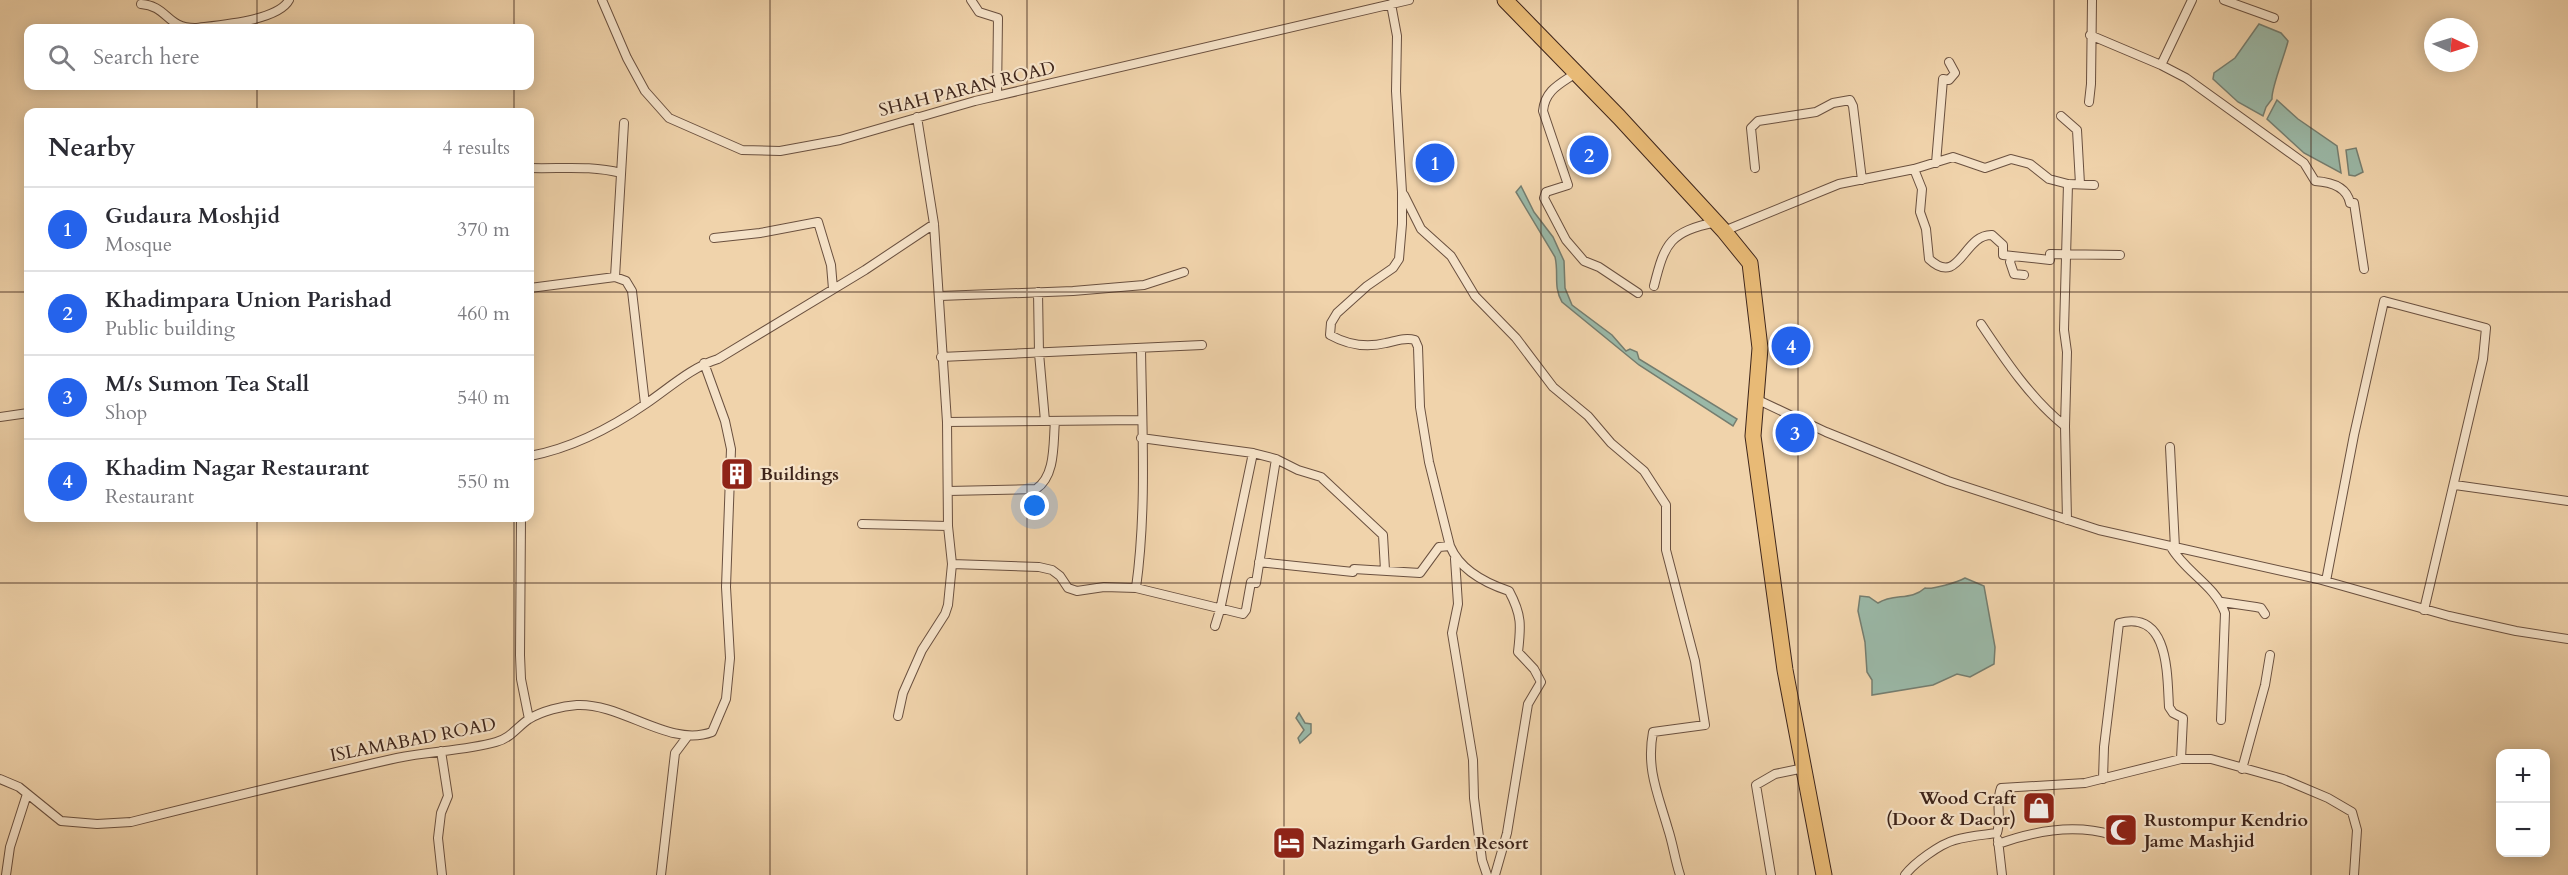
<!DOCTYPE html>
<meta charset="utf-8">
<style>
:root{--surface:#fff;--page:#f2f2f3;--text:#2b2b33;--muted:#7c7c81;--line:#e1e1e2;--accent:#2563eb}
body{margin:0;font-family:Cardo,serif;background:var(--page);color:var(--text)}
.controls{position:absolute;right:18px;bottom:18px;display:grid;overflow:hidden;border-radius:12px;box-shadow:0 3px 15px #0003}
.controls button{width:54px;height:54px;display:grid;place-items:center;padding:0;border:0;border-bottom:2px solid var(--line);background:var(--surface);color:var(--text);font:30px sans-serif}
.compass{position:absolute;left:2424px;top:18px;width:54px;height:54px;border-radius:50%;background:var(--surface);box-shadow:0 3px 15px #0003;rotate:94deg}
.you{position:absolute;left:1035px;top:506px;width:21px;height:21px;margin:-15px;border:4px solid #fff;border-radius:50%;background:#1a73e8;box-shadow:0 0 0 9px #1a73e833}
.badge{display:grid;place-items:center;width:39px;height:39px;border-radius:50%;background:var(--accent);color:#fff;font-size:20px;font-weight:700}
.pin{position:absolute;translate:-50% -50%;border:3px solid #fff;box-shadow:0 2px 6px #0006}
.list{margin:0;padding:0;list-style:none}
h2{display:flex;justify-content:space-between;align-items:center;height:78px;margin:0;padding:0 24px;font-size:26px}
h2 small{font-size:20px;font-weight:400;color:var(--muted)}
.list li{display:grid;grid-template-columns:39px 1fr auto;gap:18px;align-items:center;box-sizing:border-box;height:84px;padding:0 24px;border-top:2px solid var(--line)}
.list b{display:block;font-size:22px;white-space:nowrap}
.list p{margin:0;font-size:20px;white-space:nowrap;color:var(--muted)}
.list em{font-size:20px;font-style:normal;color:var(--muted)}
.icon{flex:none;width:33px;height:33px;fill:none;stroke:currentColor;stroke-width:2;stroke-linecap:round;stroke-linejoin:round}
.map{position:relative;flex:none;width:2568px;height:875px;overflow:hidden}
.search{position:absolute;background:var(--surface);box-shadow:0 3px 15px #0003;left:24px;top:24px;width:510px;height:66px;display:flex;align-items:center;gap:15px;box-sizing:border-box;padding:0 21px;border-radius:12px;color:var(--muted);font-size:22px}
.panel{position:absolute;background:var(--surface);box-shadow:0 3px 15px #0003;left:24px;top:108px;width:510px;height:414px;border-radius:12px}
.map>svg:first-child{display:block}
</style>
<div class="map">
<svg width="2568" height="875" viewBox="0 0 2568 875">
<rect width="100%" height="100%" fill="#f0d3ab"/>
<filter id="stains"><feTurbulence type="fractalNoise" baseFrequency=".00333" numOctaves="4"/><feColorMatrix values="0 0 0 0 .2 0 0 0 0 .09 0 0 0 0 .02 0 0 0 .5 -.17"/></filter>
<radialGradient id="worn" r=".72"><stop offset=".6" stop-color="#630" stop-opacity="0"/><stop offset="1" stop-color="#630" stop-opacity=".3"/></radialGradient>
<path fill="#9ab8a7" stroke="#757d6f" stroke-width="1.5" d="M2259 24 2281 33 2288 41C2285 55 2271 88 2272 99L2266 107 2263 116 2238 102 2213 79 2214 73 2235 58Z
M2277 100 2298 119 2337 146 2341 173 2304 153 2267 119Z
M2356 148 2363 172 2355 176 2349 175 2346 150Z
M1521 186 1534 212 1553 237 1564 261 1565 288 1572 305 1612 335 1626 351 1630 349 1637 352 1639 359 1737 419 1733 426 1639 365 1562 302C1553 287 1559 273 1555 257L1516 192Z
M1965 578 1984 586 1995 647 1994 664 1970 677 1957 674 1933 685 1872 695V680L1867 672 1865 642 1858 611 1860 596 1869 597 1878 603C1894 593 1911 601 1925 588 1932 590 1958 582 1965 578Z
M1299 713 1305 723 1311 724V733L1300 743 1298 738 1304 730 1296 718Z"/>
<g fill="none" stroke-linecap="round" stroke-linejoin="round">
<defs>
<path id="street" d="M602 0 627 58 645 91 669 118 742 150 780 151 840 140 975 101 1409 0
M971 0 979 12 998 18 997 96
M2224 0 2274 18
M141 4C168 6 166 28 195 28 219 25 278 21 289 0
M1391 4 1397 36 1396 91 1402 192V224L1399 259 1393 268 1367 286 1337 313 1331 323 1330 335C1348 345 1366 348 1386 343 1396 341 1405 337 1415 340L1418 347 1420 407 1429 462 1450 546C1460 570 1485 583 1509 591 1522 615 1521 626 1518 652L1534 669 1541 682 1528 704 1507 833 1495 875
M2090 35 2161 65 2186 78 2304 163 2315 181C2331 182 2347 187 2350 203H2354L2364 269
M2161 65 2192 0
M1576 73C1560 84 1545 90 1543 111L1568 185 1546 192 1544 198 1566 240 1584 261 1599 267 1638 293
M2089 102 2091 84 2092 0
M2061 116 2077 130 2080 184
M1936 163 1943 79 1949 80 1955 73 1949 62
M530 168C561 169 590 165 621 173
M1755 168 1751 128 1758 121 1816 112 1833 103 1850 100 1853 106 1862 180
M1914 169 1922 189 1920 212 1926 229 1929 259C1960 288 1963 234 1992 235L2003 245V255L2050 260V254L2120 255
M1404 195 1421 229 1451 256 1475 296 1516 338 1553 387 1588 416 1611 443 1644 471 1666 505V550L1695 661 1705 725 1653 732C1646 769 1658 794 1668 829 1673 844 1675 860 1680 875
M1724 231 1839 184 1914 169 1953 157 1985 168 2011 159 2030 164 2049 179 2068 184 2094 185
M714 238 760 233 818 222 831 265 833 289
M2012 256 2010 262 2014 274 2024 275
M615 277 624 123
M1654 286C1665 242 1670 232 1716 222
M530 288 615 277 626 281 632 291 645 404
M1038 292 1039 353 1045 421
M940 296 1073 291 1144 285 1184 272
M1981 324C2005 360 2031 399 2065 426L2067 520
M941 357 1202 345
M1756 399 1826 432 1948 481 2099 530 2318 579 2449 616 2516 631 2568 639
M0 417 28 413
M947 422 1142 420
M2065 426 2067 352 2064 330 2068 184
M1141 438 1253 453 1276 459 1298 470 1321 477 1383 535 1385 570
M2170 447 2175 548
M530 456C573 448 611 428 647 403 669 388 692 367 718 359L865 270 934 224
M2455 485 2568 501
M948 491 1036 489C1056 476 1053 443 1055 421
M521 518 520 655 521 679 529 719
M862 524 948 526
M2171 547C2185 572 2215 585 2225 613L2221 720
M1455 559 1458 604 1452 633 1473 760 1474 798 1482 860 1487 875
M1259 562 1353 572 1354 569 1420 573 1439 547 1450 546
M952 564 1039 567 1052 570 1060 576 1068 588 1077 591 1104 587 1136 588 1243 614 1246 610 1251 582 1256 583 1276 459
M2326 581 2354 435 2384 301 2486 328 2483 359 2424 610
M1136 588C1147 509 1142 427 1141 348
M2222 602 2256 607 2261 608 2265 614
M1215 626 1220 610 1253 453
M898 716 903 693 922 650 945 614 948 605 952 564 948 526 947 422 934 224 917 117
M441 751 448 796 441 813 438 838 442 875
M2242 769 2265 685 2270 655
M0 779 19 787 61 821 97 824 131 822C219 800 308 778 397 758 429 751 464 751 496 742 511 738 517 727 529 719 542 711 562 706 577 705 623 703 669 748 712 732L726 699 730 658 726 587 731 449 725 421 704 363
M2103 779 2104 747 2119 623C2169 610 2167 673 2169 707L2173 713 2183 718 2181 759
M1998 840 2002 875
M1998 844C2034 831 2076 824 2112 835
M6 875 10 847 27 794
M661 875 675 753 687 737
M1771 875 1756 785 1775 774 1804 768
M1905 875C1914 863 1940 844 1955 840 1968 836 1983 835 1997 833 2002 817 1995 804 2001 788L2085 783 2181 759H2211L2283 779 2328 798 2352 812 2357 830 2354 875"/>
<path id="highway" d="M1505 0 1619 117 1724 231 1750 263 1760 348 1753 436 1785 670 1824 875"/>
</defs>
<use href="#street" stroke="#6a503f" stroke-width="10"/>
<use href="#highway" stroke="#3e251b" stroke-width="17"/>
<use href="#street" stroke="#f5e2c8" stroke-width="8"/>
<use href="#highway" stroke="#e8ba76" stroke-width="15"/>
</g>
<path fill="none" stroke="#3e251b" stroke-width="1.5" stroke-opacity="0.55" d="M257 0V28M514 0V28M770 0V875M1027 0V875M1284 0V875M1541 0V875M1798 0V875M2054 0V875M2311 0V875M257 86V112M514 86V112M0 292H28M530 292H2568M257 518V875M514 518V875M0 583H2568"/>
<defs>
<symbol id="building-square" viewBox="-11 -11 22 22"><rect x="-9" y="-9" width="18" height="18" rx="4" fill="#8f2418" stroke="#f5e2c8"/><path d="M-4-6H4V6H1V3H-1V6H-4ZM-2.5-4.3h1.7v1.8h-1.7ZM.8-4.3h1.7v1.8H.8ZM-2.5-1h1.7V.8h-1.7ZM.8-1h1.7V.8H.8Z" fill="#fff"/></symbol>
<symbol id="shop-square" viewBox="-11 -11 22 22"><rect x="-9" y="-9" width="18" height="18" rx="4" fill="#8f2418" stroke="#f5e2c8"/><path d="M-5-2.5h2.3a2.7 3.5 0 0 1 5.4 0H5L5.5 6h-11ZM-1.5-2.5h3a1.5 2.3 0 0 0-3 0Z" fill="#fff"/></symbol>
<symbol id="mosque-square" viewBox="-11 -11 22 22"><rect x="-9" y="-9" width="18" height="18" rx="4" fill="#8f2418" stroke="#f5e2c8"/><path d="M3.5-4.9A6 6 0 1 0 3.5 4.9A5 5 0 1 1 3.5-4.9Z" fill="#fff"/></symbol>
<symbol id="hotel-square" viewBox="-11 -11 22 22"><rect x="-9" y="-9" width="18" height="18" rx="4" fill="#8f2418" stroke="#f5e2c8"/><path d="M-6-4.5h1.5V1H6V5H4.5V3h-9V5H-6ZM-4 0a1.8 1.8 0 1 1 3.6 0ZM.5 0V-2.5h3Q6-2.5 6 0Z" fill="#fff"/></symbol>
</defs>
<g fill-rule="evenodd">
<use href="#building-square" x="718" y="455" width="38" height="38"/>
<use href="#shop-square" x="2020" y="789" width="38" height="38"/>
<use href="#mosque-square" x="2102" y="811" width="38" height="38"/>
<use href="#hotel-square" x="1270" y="824" width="38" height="38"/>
</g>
<g text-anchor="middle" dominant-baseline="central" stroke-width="4.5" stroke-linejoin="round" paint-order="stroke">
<g font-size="18" fill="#3e251b" stroke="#f5e2c8">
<text transform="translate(967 89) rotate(-14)">SHAH PARAN ROAD</text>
<text transform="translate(413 740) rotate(-11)">ISLAMABAD ROAD</text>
</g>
<g font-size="18" font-weight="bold" fill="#3e251b" stroke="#f5e2c8" text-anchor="start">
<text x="760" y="474">Buildings</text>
<text x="2016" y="798" text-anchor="end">Wood Craft<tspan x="2016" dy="21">(Door &amp; Dacor)</tspan></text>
<text x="2144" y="820">Rustompur Kendrio<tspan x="2144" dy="21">Jame Mashjid</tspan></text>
<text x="1312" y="843">Nazimgarh Garden Resort</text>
</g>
</g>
<rect width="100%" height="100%" filter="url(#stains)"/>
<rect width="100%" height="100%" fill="url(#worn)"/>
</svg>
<div class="controls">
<button>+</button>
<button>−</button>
</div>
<svg class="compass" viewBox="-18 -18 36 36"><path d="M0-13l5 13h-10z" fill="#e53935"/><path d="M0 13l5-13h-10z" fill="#7c7c81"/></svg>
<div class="you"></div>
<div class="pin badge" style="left:1435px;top:163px">1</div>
<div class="pin badge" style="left:1589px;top:155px">2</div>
<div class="pin badge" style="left:1795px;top:433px">3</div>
<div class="pin badge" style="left:1791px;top:346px">4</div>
<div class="search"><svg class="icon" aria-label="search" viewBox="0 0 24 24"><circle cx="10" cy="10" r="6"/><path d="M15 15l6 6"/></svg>Search here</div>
<section class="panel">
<h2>Nearby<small>4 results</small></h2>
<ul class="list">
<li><span class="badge">1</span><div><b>Gudaura Moshjid</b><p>Mosque</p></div><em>370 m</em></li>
<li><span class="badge">2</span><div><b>Khadimpara Union Parishad</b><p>Public building</p></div><em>460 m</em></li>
<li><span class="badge">3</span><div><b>M/s Sumon Tea Stall</b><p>Shop</p></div><em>540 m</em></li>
<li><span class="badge">4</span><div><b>Khadim Nagar Restaurant</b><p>Restaurant</p></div><em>550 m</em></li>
</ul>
</section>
</div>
